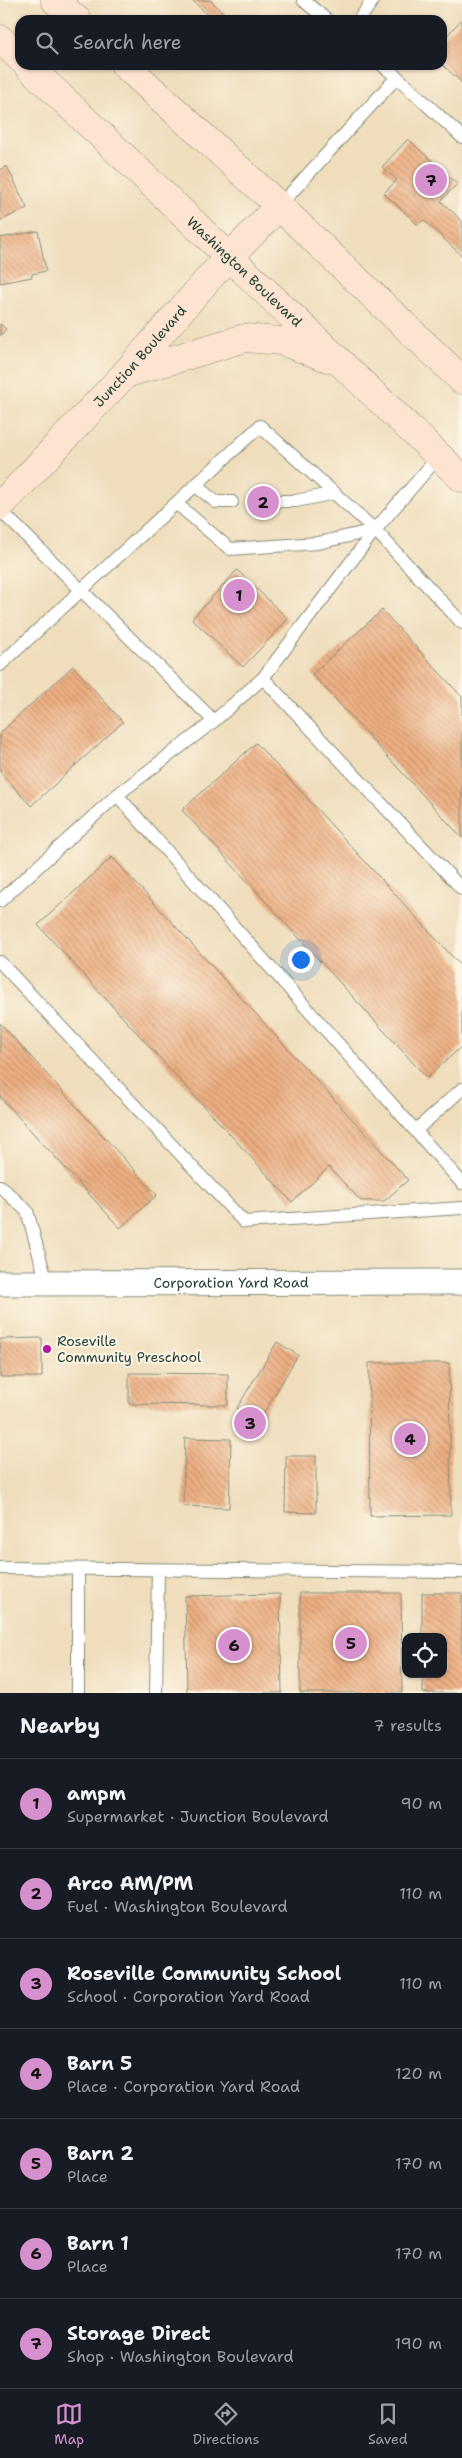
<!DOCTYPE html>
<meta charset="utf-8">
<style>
:root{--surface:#171b24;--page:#20242c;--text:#f1f3f6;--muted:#9ea1a6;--line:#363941;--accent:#d690ce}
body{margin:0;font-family:"Shantell Sans",sans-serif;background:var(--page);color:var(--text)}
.controls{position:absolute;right:15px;bottom:15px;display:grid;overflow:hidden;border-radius:10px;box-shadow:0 1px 4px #0004}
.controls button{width:45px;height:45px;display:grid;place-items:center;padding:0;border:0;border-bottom:1px solid var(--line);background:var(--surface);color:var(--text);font:25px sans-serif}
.you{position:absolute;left:300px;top:959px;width:18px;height:18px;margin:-12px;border:4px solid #fff;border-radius:50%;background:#1a73e8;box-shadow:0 0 0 8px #1a73e833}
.badge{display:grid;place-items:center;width:32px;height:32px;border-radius:50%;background:var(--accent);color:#111;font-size:16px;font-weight:700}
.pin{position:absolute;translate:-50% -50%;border:2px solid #fff;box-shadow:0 1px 5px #0006}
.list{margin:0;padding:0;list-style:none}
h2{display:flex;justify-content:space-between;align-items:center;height:65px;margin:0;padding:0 20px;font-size:21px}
h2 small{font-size:16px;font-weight:400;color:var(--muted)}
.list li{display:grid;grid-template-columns:32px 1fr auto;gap:15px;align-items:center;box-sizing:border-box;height:90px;padding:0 20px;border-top:1px solid var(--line)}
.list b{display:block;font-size:19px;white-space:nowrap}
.list p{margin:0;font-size:16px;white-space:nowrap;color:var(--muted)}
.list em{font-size:16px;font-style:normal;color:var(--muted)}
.icon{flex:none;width:28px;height:28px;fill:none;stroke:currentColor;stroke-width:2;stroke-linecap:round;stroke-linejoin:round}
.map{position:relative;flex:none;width:462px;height:1693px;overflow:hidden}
.search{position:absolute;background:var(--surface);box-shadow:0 1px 4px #0004;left:15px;right:15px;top:15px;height:55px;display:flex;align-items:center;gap:12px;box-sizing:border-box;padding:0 18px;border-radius:15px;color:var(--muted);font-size:19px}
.sheet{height:695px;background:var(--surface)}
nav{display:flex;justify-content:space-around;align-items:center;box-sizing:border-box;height:70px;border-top:1px solid var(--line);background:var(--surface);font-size:14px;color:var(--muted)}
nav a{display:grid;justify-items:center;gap:2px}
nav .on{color:var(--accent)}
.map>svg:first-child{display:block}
</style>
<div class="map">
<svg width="462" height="1693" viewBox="0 0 462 1693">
<defs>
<pattern id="building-back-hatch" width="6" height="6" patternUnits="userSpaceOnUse" patternTransform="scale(1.25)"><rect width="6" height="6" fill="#eeaf82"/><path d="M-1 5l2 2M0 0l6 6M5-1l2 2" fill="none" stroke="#c0906b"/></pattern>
</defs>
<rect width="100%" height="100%" fill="#fcf5e5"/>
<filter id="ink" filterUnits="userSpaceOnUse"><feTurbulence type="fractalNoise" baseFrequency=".02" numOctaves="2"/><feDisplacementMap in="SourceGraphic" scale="10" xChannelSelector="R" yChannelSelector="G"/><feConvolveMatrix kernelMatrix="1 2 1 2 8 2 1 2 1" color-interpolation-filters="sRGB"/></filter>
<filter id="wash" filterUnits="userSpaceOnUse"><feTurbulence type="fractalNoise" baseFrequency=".0096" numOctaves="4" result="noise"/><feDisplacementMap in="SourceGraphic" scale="20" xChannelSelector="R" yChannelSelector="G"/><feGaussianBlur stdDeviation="1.12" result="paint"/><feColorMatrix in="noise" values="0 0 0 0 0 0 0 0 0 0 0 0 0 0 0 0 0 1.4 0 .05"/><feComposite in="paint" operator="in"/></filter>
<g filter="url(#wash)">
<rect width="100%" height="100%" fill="#efddbb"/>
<g id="blocks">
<path fill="url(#building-back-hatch)" d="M192 0H210L231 20H213Z
M462 19V83L442 64V41Z
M408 139 457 184 441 201 462 221V256L424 220 418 225 384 193 397 180 382 167Z
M7 166 27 208 0 221V170Z
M38 231 46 271 32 274V277L0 283V238Z
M0 324 6 329 0 336Z
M237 570 288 619 243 667 192 619Z
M382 610 462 697V838L312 674Z
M73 666 123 722 31 806 0 772V733Z
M256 743 462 967V1046L427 1078 182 810Z
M112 857 408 1180 384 1201H361L329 1167 292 1202 38 925Z
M0 1023 157 1195 120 1228 0 1097Z
M42 1338V1377H0V1339Z
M277 1342 298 1355 259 1421 237 1408Z
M369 1363H449L451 1515 370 1516Z
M129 1373 228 1374V1405L129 1404Z
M185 1438 231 1439 229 1508 183 1506Z
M286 1456H316V1513L285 1512Z
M300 1593H401L402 1693H300Z
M422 1593H462V1693H423V1674H443V1637H422Z
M280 1594 282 1693H187L185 1596Z"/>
</g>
</g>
<g filter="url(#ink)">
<use href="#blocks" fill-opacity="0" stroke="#878d78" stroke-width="1"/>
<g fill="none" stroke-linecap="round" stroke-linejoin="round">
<defs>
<path id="service" d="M303 0 327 20
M359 20 373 0
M382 65 397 77
M279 206 397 77 462 137
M196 486 216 502H232
M272 501H296L335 493
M177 504 230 549 318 543 375 530
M0 510 214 721
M0 665 260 426 375 530 462 623
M263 678 375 530 439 456
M462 889 263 678 214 721 117 795 462 1183
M0 901 117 795
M0 962 244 1222 462 1208
M416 1130 462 1089
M0 1186 27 1211 47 1283
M0 1568 462 1572
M78 1569V1693
M156 1693 158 1570"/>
<g id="minor">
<path id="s1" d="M0 1283 462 1282"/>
</g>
<g id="secondary">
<path d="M55 0 77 20"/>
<path d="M0 39 20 58"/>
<path id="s2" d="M27 65 462 478"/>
<path d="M125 65 279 206 462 380"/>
<path d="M125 374 245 338 281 341 328 358"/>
<path id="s3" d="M0 506 125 374 211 276 279 206"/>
</g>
</defs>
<use href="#service" stroke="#878d78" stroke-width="14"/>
<use href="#minor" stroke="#878d78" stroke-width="27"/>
<use href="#secondary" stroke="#878d78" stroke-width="29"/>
<use href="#service" stroke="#fff" stroke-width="12"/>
<use href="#minor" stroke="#fff" stroke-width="25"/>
<use href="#secondary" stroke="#fde4d1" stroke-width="28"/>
</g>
</g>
<circle fill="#b5179e" stroke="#fcf5e5" stroke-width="2" cx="47" cy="1349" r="5"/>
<g text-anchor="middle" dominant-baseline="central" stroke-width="4" stroke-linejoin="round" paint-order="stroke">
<g font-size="14" fill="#1f3d34" stroke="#fcf5e5">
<text stroke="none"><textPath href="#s2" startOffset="300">Washington Boulevard</textPath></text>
<text stroke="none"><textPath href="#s3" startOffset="205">Junction Boulevard</textPath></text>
<text stroke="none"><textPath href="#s1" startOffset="231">Corporation Yard Road</textPath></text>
</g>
<g font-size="14" fill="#1f3d34" stroke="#fcf5e5" text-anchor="start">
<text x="57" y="1341">Roseville<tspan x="57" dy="16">Community Preschool</tspan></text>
</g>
</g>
</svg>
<div class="controls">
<button><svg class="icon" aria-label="locate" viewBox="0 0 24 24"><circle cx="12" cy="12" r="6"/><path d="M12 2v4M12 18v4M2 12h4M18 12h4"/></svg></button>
</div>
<div class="you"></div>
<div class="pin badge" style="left:239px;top:595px">1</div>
<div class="pin badge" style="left:263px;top:502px">2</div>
<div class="pin badge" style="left:250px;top:1423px">3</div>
<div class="pin badge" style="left:410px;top:1439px">4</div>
<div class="pin badge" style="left:351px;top:1643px">5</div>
<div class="pin badge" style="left:234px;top:1645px">6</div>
<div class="pin badge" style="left:431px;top:180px">7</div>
<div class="search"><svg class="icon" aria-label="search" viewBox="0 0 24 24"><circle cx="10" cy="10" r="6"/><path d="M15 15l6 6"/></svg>Search here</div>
</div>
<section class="sheet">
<h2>Nearby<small>7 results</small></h2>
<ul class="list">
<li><span class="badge">1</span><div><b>ampm</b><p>Supermarket · Junction Boulevard</p></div><em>90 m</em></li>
<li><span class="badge">2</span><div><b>Arco AM/PM</b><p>Fuel · Washington Boulevard</p></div><em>110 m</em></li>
<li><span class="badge">3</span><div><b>Roseville Community School</b><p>School · Corporation Yard Road</p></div><em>110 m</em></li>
<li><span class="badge">4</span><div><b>Barn 5</b><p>Place · Corporation Yard Road</p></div><em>120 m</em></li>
<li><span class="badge">5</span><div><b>Barn 2</b><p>Place</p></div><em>170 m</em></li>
<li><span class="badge">6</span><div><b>Barn 1</b><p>Place</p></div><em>170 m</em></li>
<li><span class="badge">7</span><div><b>Storage Direct</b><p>Shop · Washington Boulevard</p></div><em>190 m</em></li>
</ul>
</section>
<nav>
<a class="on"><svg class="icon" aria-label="map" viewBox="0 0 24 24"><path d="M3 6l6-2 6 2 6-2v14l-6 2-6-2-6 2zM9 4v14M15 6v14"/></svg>Map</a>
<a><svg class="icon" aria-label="directions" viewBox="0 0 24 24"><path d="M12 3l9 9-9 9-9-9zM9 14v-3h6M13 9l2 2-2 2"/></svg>Directions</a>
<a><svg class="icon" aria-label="saved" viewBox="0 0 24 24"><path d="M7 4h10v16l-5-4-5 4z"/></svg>Saved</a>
</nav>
